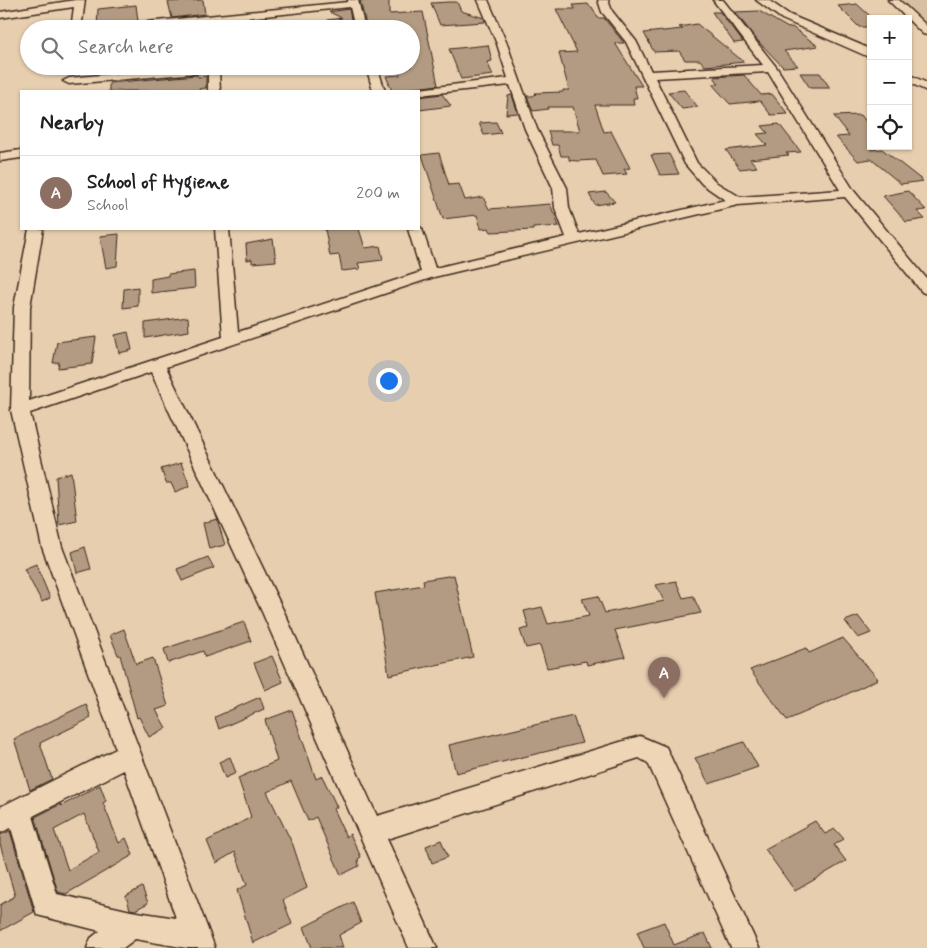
<!DOCTYPE html>
<meta charset="utf-8">
<style>
:root{--surface:#fff;--page:#f6f6f6;--text:#202124;--muted:#757577;--line:#e0e0e0;--accent:#d93025}
body{margin:0;font-family:Mynerve,sans-serif;background:var(--page);color:var(--text)}
.controls{position:absolute;right:15px;top:15px;display:grid;overflow:hidden;border-radius:0px;box-shadow:0 1px 4px #0004}
.controls button{width:45px;height:45px;display:grid;place-items:center;padding:0;border:0;border-bottom:1px solid var(--line);background:var(--surface);color:var(--text);font:25px sans-serif}
.you{position:absolute;left:388px;top:380px;width:18px;height:18px;margin:-12px;border:4px solid #fff;border-radius:50%;background:#1a73e8;box-shadow:0 0 0 8px #1a73e833}
.badge{display:grid;place-items:center;width:32px;height:32px;border-radius:50%;background:var(--accent);color:#fff;font-size:16px;font-weight:700}
.pin{position:absolute;translate:-50% -41px;filter:drop-shadow(0 1px 2px #0008)}
.pin::after{content:'';position:absolute;top:26px;width:18px;height:15px;background:inherit;clip-path:polygon(0 0,100% 0,50% 100%)}
.list{margin:0;padding:0;list-style:none}
h2{display:flex;justify-content:space-between;align-items:center;height:65px;margin:0;padding:0 20px;font-size:21px}
h2 small{font-size:16px;font-weight:400;color:var(--muted)}
.list li{display:grid;grid-template-columns:32px 1fr auto;gap:15px;align-items:center;box-sizing:border-box;height:75px;padding:0 20px;border-top:1px solid var(--line)}
.list b{display:block;font-size:19px;white-space:nowrap}
.list p{margin:0;font-size:16px;white-space:nowrap;color:var(--muted)}
.list em{font-size:16px;font-style:normal;color:var(--muted)}
.icon{flex:none;width:28px;height:28px;fill:none;stroke:currentColor;stroke-width:2;stroke-linecap:round;stroke-linejoin:round}
.map{position:relative;flex:none;width:927px;height:948px;overflow:hidden}
.search{position:absolute;background:var(--surface);box-shadow:0 1px 4px #0004;left:20px;top:20px;width:400px;height:55px;display:flex;align-items:center;gap:12px;box-sizing:border-box;padding:0 18px;border-radius:28px;color:var(--muted);font-size:19px}
.panel{position:absolute;background:var(--surface);box-shadow:0 1px 4px #0004;left:20px;top:90px;width:400px;height:140px;border-radius:0px}
.map>svg:first-child{display:block}
</style>
<div class="map">
<svg width="927" height="948" viewBox="0 0 927 948">
<rect width="100%" height="100%" fill="#e7ceaf"/>
<filter id="ink" filterUnits="userSpaceOnUse"><feTurbulence type="fractalNoise" baseFrequency=".02" numOctaves="2"/><feDisplacementMap in="SourceGraphic" scale="10" xChannelSelector="R" yChannelSelector="G"/><feConvolveMatrix kernelMatrix="1 2 1 2 8 2 1 2 1" color-interpolation-filters="sRGB"/></filter>
<g filter="url(#ink)">
<path fill="#d7bfa2" d="M899 0H927V25Z"/>
<path fill="#b29b82" stroke="#3b2a1e" fill-rule="evenodd" d="M203 0 205 14 172 18 168 2Z
M360 0H389V14L423 12 438 85 392 91 386 76 400 75 398 68 411 67V29H367Z
M449 2H457L461 11 484 18 485 22 440 25 431 3Z
M588 4 590 7H592L598 18H604L624 43H615L642 86H634L637 98H633L634 105H595L604 132 611 131 630 168 624 169 627 174 603 176 596 160 577 161 569 160V156H561L558 145H552L548 131H580L573 107H548V109L533 111 527 96H533L536 94 535 93 563 92V90H569L559 53 577 52 556 9H575L573 5Z
M857 4 871 17V27H859L838 6Z
M136 5 138 21 106 24 97 28 98 9Z
M349 9 353 29H328L327 20 342 18 329 12Z
M759 11 788 28 792 27 818 46 784 51 798 66 783 67 758 41 735 12Z
M712 12H720L743 42 734 43Z
M697 24 744 62 705 66 700 60H685L679 51 654 52 644 33 683 29 679 27Z
M488 45 492 61 487 62 493 75 461 79 449 49Z
M800 73H820L830 88H810Z
M197 75 198 77 206 76V88L199 89 200 91H109V83Z
M744 75 761 95 772 94 788 114 771 115 760 101 730 104 712 84H719L714 77Z
M684 90 698 107 682 109 668 92Z
M442 94 451 106 419 110V97Z
M512 95 518 113 506 114 508 96Z
M861 115 871 128V150L882 149 923 181 901 184 871 159 858 161 836 137 849 136 834 116Z
M496 122 501 133 484 135 479 123Z
M779 124 801 152 786 153 789 155 750 159 757 167 740 169 726 150 767 145 757 134 768 133 762 126Z
M439 153 449 185 459 184 465 200 483 197 489 209 550 204 559 226 533 228V230L491 232 489 228 481 229 477 215 443 219 422 155Z
M669 154 679 174 660 175 651 155Z
M908 191 926 210 917 211 925 219 906 222 883 196Z
M606 192 615 202 595 205 589 194Z
M325 229H359L365 248 380 246 383 260 358 263 360 269 342 271 339 255 330 256Z
M119 234 117 266 106 268 100 236Z
M273 239 276 261 252 263V259L247 260 246 244Z
M194 271 195 288 151 293V279L168 276V274Z
M138 287V306L123 308 124 289Z
M188 317 189 331 145 338V323Z
M128 332 132 350 119 353 115 335Z
M96 337 92 364 58 368 59 362 53 363 57 342Z
M181 463 190 486 175 492 171 483H166L161 469Z
M71 472 77 521 59 525 56 477Z
M217 519 225 545 209 549 203 523Z
M85 547 91 569 77 573 72 552Z
M208 557 214 568 182 581 177 569Z
M36 564 50 598 42 602 24 569Z
M454 575 473 657 389 675 375 593 424 585 423 580Z
M676 581 683 598 693 596 701 613 615 630 625 657 587 665 586 661 547 668 540 645 526 648 520 630 529 628 524 611 542 607 548 624 589 616 582 599 598 596 605 613 664 601 656 585Z
M858 616 871 633 858 638 845 621Z
M244 622 251 641 205 657 203 651 168 663 164 649Z
M124 629 136 664 153 658 168 706 156 710 166 728 149 737 139 717 137 718 120 655H118L110 635Z
M843 638 878 679 843 696 787 720 750 670 806 648 809 653Z
M272 656 283 682 265 690 254 663Z
M260 697 264 709 219 729 215 717Z
M86 704 91 718 40 743 52 779 30 790 14 739Z
M292 710 316 779 322 776 337 807 333 809 346 837 350 834 361 857 358 859 359 866 341 875 316 817 308 821 291 781 267 792 293 845 307 888 283 900 292 924 253 943 237 890 247 885 235 852 216 863 207 841 251 817 238 778 277 761 265 720Z
M573 716 582 743 456 773 449 745Z
M744 742 758 767 709 784 695 758Z
M230 757 236 773 225 778 219 762Z
M100 785 106 801 103 803 119 843 126 838 133 855 66 894 58 892 35 817 61 804V806ZM84 814 99 852 68 870 54 830Z
M815 821 825 834 835 829 844 839 834 845 846 861 795 891 765 849Z
M10 831 34 912 0 931V905L15 896 0 844V835Z
M441 840 448 857 432 863 426 846Z
M142 887 148 903 135 910 130 909 126 896Z
M353 902 361 923 339 935 343 948H312L304 927Z
M664 922 674 945 705 933 712 948H644L637 932Z"/>
<g fill="none" stroke-linecap="round" stroke-linejoin="round">
<defs>
<path id="street" d="M75 0H85L81 29H71L74 7 0 18V12Z
M348 0H358L365 29H355L350 7 139 29H101L106 26 348 2Z
M478 0H488L507 44 537 129 567 188 569 208 579 234 725 200 702 184 685 164 626 42 602 12 598 0H608L612 11 636 41 651 71 763 65 713 0H723L777 68 854 191 927 279V294L922 292 845 197 738 205 434 277 166 367 285 614 377 816 640 736 666 747 759 948H731L648 763 639 758 387 839 437 948H409L263 614 151 372 30 413 62 547 215 948H187L135 939 123 948H87L91 938 100 931 37 915 11 828 0 833V807L116 749 42 547 11 410 14 307 29 229H43L30 307 29 401 223 337 215 229H229L238 332 421 272 408 229H419V226L422 229 435 268 566 237 555 208 553 188 525 129 510 85 419 95V91H414L419 89 508 78 497 44ZM768 72 840 190 740 197 717 183 697 163 655 78ZM124 770 176 918 131 911 57 894 33 816Z
M756 0H768L790 15 861 45 871 50V58L782 19Z
M888 0H899L927 26V35L923 34Z
M196 66H237L232 69 219 71 220 91H208V72L69 84 63 81 69 78Z
M366 66H377L385 91H373Z
M908 74 927 83V91L908 82Z
M21 150V158L0 161V153Z"/>
</defs>
<use href="#street" stroke="#3b2a1e" stroke-width="3"/>
<use href="#street" fill="#eed5b5" fill-rule="evenodd"/>
</g>
</g>
</svg>
<div class="controls">
<button>+</button>
<button>−</button>
<button><svg class="icon" aria-label="locate" viewBox="0 0 24 24"><circle cx="12" cy="12" r="6"/><path d="M12 2v4M12 18v4M2 12h4M18 12h4"/></svg></button>
</div>
<div class="you"></div>
<div class="pin badge" style="left:664px;top:698px;background:#8d6e63">A</div>
<div class="search"><svg class="icon" aria-label="search" viewBox="0 0 24 24"><circle cx="10" cy="10" r="6"/><path d="M15 15l6 6"/></svg>Search here</div>
<section class="panel">
<h2>Nearby<small></small></h2>
<ul class="list">
<li><span class="badge" style="background:#8d6e63">A</span><div><b>School of Hygiene</b><p>School</p></div><em>200 m</em></li>
</ul>
</section>
</div>
